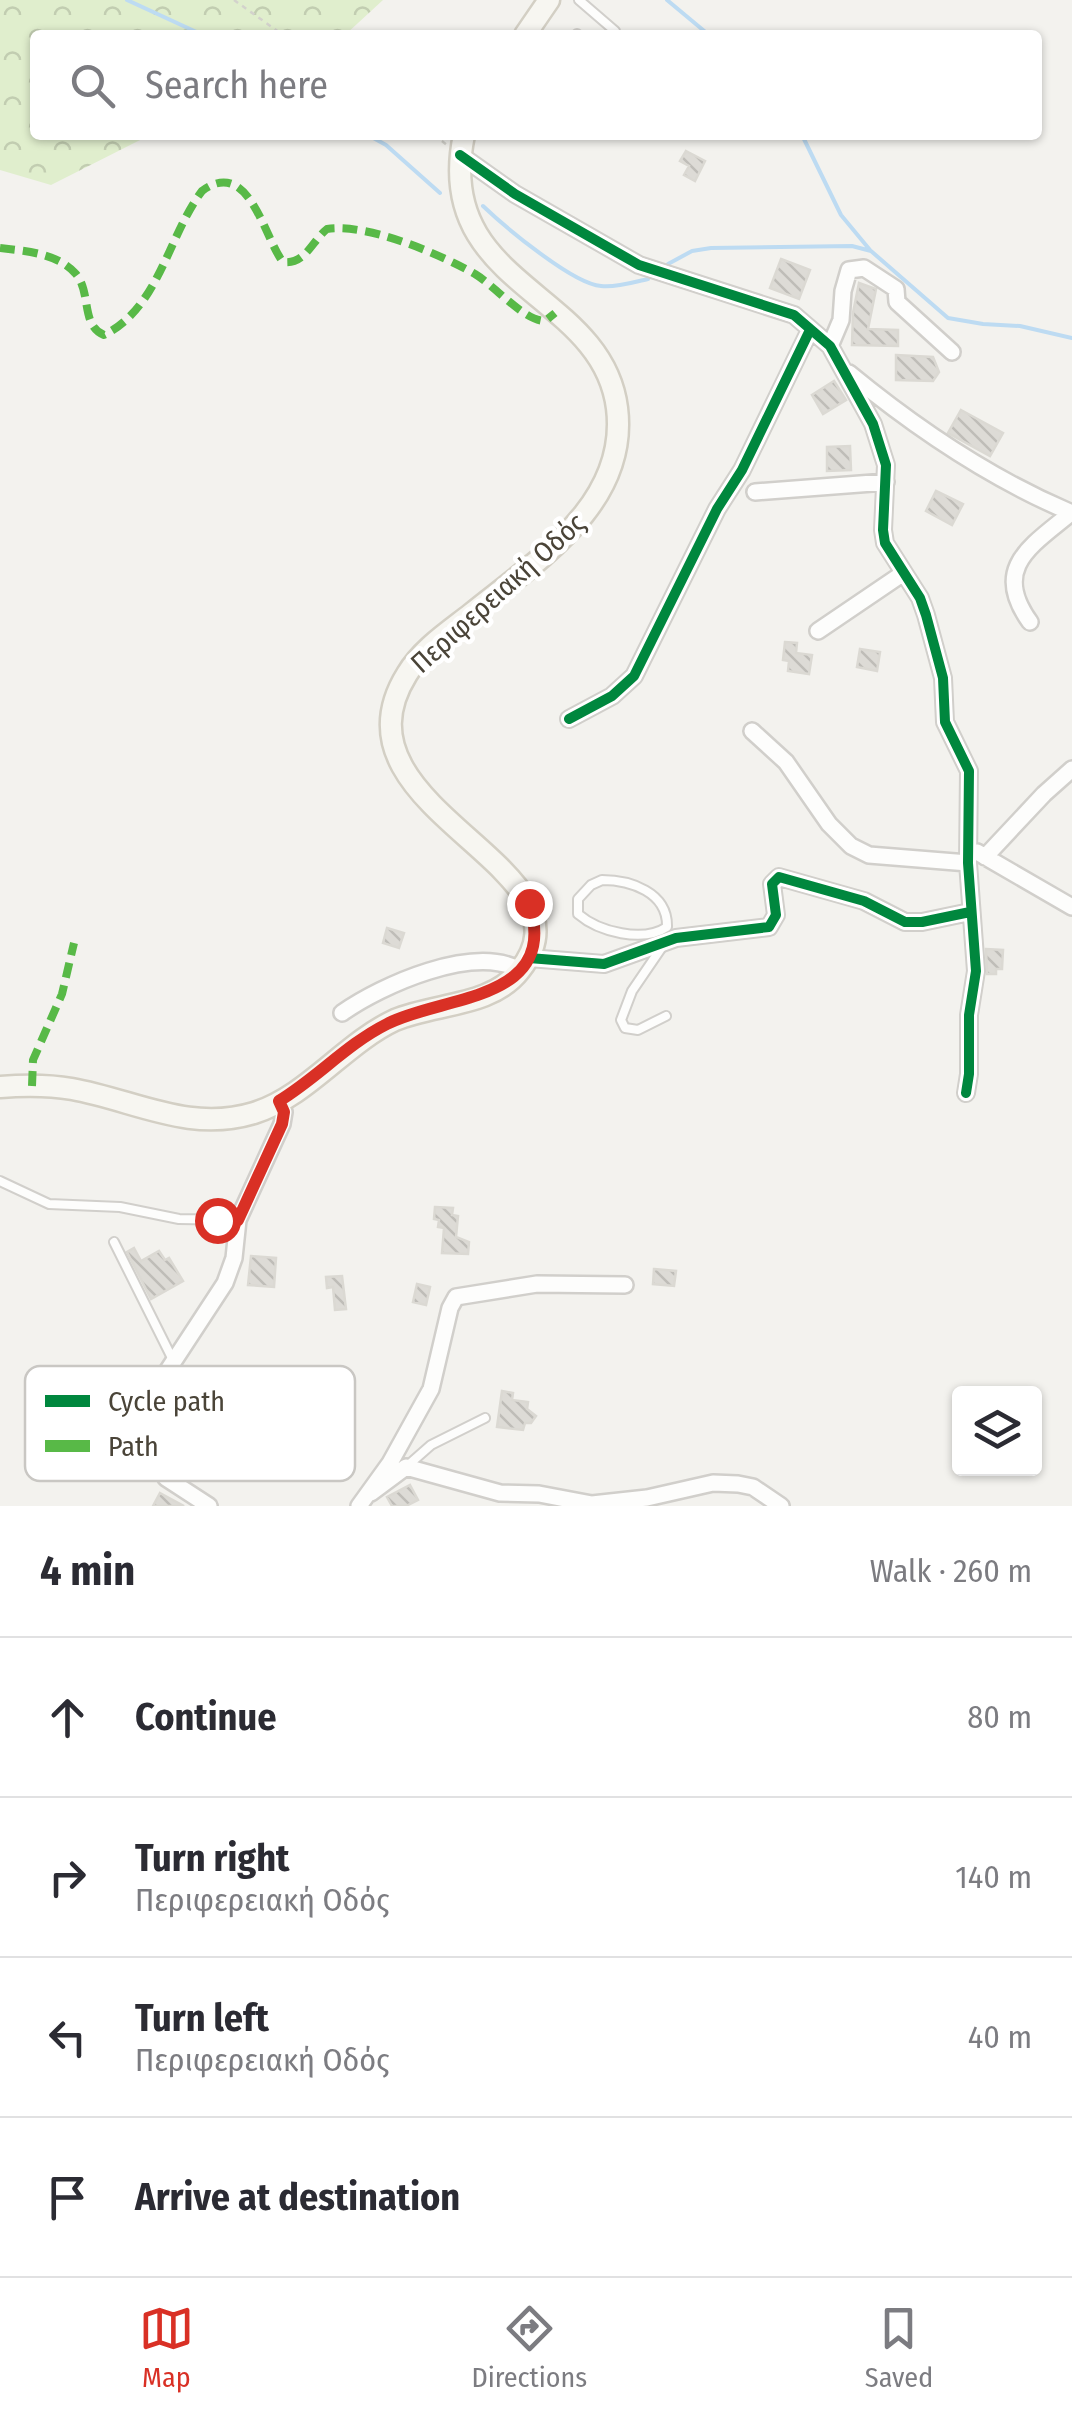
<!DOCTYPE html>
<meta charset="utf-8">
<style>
:root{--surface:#fff;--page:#f2f2f3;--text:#2b2b33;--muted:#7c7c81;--line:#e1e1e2;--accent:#d93025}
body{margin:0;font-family:"Fira Sans Condensed",sans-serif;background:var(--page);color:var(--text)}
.controls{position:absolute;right:30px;bottom:30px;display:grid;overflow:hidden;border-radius:10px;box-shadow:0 2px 8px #0004}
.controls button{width:90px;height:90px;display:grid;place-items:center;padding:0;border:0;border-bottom:2px solid var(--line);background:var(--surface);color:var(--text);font:50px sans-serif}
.stop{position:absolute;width:30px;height:30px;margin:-22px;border:8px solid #d93025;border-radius:50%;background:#fff}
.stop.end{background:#d93025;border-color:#fff;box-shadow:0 2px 10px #0008}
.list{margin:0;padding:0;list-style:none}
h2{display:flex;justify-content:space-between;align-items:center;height:130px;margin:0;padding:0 40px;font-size:42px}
h2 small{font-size:32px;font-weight:400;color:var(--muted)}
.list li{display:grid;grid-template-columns:65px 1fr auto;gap:30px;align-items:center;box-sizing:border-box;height:160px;padding:0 40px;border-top:2px solid var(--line)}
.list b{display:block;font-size:38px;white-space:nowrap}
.list p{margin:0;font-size:32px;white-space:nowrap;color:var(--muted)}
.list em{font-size:32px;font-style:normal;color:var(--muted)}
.icon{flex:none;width:55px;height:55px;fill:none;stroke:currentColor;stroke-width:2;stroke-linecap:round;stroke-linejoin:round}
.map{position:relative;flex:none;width:1072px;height:1506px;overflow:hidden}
.search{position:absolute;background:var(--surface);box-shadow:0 2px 8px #0004;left:30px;right:30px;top:30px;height:110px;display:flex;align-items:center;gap:25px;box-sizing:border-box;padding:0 35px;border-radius:10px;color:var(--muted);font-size:38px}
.sheet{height:770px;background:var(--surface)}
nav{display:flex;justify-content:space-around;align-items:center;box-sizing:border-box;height:140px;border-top:2px solid var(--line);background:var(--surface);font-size:28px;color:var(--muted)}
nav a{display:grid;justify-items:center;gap:5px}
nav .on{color:var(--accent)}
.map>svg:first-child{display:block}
</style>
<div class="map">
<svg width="1072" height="1506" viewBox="0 0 1072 1506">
<defs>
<pattern id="park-crowns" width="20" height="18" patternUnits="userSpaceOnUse" patternTransform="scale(2.5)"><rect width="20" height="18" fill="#e0eecd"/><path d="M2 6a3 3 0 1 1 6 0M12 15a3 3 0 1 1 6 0" fill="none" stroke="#c2cdb1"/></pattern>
<pattern id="building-back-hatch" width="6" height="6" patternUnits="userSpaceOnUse" patternTransform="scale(2.5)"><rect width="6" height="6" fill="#dddbd6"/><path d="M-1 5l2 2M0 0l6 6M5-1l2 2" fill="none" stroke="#bfbdb8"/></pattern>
</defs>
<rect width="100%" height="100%" fill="#f3f2ee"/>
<path fill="url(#park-crowns)" d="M0 0H383L345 35H35V135H150L51 185 0 170Z"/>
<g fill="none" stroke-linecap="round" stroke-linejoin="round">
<path stroke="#bddbf2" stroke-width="4" d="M127 0 203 35
M667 0 709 35
M368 135 386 145 440 193
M802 135 841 215 870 250
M483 206C505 227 573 284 601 286 616 288 634 282 648 279
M668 264 692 251 711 248 852 246 871 251 948 318 983 324 1020 326 1072 338"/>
</g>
<path fill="url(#building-back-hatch)" stroke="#dbd9d3" stroke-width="2.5" d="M686 151 705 161 695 181 684 175 689 166 680 161Z
M781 259 810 270 799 299 770 288Z
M859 283 876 289 868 329 898 330V346L852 345 853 313Z
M896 355 933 357 939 372 933 381 896 380Z
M834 381 846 400 823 414 812 395Z
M961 410 1003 433 990 456 948 433Z
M850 446 851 470 827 471V447Z
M936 491 963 504 952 525 926 511Z
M785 642 797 643 796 653 812 655 809 674 788 671 789 661 783 660Z
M860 649 880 652 877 671 857 667Z
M387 928 404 933 399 948 383 943Z
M986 949 1003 950 1002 969H996V974H987Z
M435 1207 453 1208 452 1215 458 1216 456 1237 469 1242 468 1254 442 1253 444 1228 438 1227 439 1220 434 1219Z
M134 1248 141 1261 159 1251 165 1260 169 1258 183 1281 151 1299 127 1252Z
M251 1256 276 1258 274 1287 248 1285Z
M654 1269 676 1271 674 1286 653 1284Z
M342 1276 346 1309 335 1310 333 1287 327 1288 326 1277Z
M417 1284 430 1287 426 1305 413 1302Z
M502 1391 513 1393 512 1400 528 1402 527 1409 536 1416 531 1423H525L523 1430 497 1427Z
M410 1485 418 1500 406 1506H392L387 1497Z
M160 1493 184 1506H153Z"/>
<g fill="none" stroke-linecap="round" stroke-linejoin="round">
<defs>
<path id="lane" d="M579 0 615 31
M577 34V35
M602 880C630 880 668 892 667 927 643 943 599 932 578 914V899L591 885Z
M662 947 632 991 621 1020 625 1028 638 1030 666 1016
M0 1181 49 1204 120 1207 179 1219 238 1220
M114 1242 173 1360
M406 1467 431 1445 485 1418"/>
<path id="street" d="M460 155 515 194 639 265 794 315 830 346 873 424 886 465 883 530 885 543 920 598 926 615 943 678 945 722 969 771 968 863 976 971 969 1015V1074L966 1093
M830 346 841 320 843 291 849 270 864 268 896 289 897 302 952 352
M849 373C917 429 991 479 1072 513
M755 492 886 482
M1030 622C991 568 1031 546 1071 513
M818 631 902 574
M569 719 612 696 634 676 717 509 742 470 810 330
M752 731 786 762 829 824 851 846 869 855 968 863
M977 852 1072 907
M985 857 1044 794 1072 769
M529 958 604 964 676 938 769 927 776 915 772 884 779 877 864 901 905 922H922L970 912
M342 1013C382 985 473 944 520 970
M371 1493 406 1467 500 1493 539 1494 592 1504 647 1498 713 1483 738 1484 753 1487 781 1506
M209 1506 166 1478 161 1446 166 1373 225 1283 234 1258 238 1220 282 1124 284 1112 279 1101
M359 1506 390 1463 431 1389 450 1308 456 1297 537 1284 625 1285"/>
<path id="secondary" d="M525 35 549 0
M0 1087C24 1085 49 1085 72 1089 134 1100 189 1133 254 1113 308 1096 344 1044 395 1020 435 1003 492 1007 520 970 603 865 322 810 407 674 422 649 448 632 471 614 536 561 629 504 617 408 602 290 432 287 464 135"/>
</defs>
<use href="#lane" stroke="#d1cfcb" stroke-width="12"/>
<use href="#street" stroke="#d1cfcb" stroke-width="20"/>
<use href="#secondary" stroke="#d3cfc4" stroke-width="25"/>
<path stroke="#d3d2cc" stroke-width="2.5" stroke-dasharray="5 5" stroke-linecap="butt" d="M234 0 283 35
M434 135 447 145"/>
<use href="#lane" stroke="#fdfdfc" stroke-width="8"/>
<use href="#street" stroke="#fdfdfc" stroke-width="15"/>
<use href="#secondary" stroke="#f7f6f1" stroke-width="20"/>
<path stroke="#58b947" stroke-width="8" stroke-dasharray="15 8" stroke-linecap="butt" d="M0 248C25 251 57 253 75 273 92 291 80 325 104 335 159 308 168 236 202 191 249 156 264 238 283 262 305 265 312 241 327 229 367 223 440 254 475 274 495 286 524 321 545 321L555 313
M32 1086 33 1060 62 994 74 943"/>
<defs>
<path id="cycleway" d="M460 155 515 194 639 265 794 315 830 346 873 424 886 465 883 530 885 543 920 598 926 615 943 678 945 722 969 771 968 863 976 971 969 1015V1074L966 1093
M569 719 612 696 634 676 717 509 742 470 810 330
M529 958 604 964 676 938 769 927 776 915 772 884 779 877 864 901 905 922H922L970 912"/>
</defs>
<use href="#cycleway" stroke="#fff" stroke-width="16"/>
<use href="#cycleway" stroke="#00873e" stroke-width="10"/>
</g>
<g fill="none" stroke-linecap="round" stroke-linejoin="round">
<path stroke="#d93025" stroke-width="12" d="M217 1220H238L282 1124 284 1112 279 1101C317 1078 347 1044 387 1024 443 995 561 1002 529 903"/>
</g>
<g text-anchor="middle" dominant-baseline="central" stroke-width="9" stroke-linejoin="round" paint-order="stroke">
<g font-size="28" fill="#4a4438" stroke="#fff">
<text transform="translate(498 593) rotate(-42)">Περιφερειακή Οδός</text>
</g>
</g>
<rect x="25" y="1366" width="330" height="115" rx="15" fill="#fff" stroke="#c9c7c3" stroke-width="2.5"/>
<rect x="45" y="1395" width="45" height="12" fill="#00873e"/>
<rect x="45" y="1440" width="45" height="12" fill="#58b947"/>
<g font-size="28" fill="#4a4438">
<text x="108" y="1411">Cycle path</text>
<text x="108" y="1456">Path</text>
</g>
</svg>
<div class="controls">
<button><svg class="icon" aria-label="layers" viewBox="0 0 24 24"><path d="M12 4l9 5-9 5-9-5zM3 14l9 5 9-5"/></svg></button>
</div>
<div class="stop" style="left:217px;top:1220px"></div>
<div class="stop end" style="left:529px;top:903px"></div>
<div class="search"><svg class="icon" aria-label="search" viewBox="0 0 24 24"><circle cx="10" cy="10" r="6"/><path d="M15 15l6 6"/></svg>Search here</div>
</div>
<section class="sheet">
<h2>4 min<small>Walk · 260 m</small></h2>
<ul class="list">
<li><svg class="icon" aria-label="ahead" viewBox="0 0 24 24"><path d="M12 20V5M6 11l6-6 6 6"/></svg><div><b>Continue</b></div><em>80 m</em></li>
<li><svg class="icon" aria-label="right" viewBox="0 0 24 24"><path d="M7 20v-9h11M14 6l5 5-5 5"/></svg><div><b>Turn right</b><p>Περιφερειακή Οδός</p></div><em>140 m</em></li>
<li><svg class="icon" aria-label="left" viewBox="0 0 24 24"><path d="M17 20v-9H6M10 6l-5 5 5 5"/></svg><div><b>Turn left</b><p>Περιφερειακή Οδός</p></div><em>40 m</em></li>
<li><svg class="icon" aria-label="arrive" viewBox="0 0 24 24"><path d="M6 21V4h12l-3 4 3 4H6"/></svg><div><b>Arrive at destination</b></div></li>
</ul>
</section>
<nav>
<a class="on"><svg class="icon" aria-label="map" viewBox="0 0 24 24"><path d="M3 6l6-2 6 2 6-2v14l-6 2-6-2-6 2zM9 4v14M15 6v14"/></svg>Map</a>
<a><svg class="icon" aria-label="directions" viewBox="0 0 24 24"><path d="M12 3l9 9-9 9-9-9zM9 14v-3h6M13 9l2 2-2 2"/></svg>Directions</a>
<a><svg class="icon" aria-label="saved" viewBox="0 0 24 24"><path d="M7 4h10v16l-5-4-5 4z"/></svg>Saved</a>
</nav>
